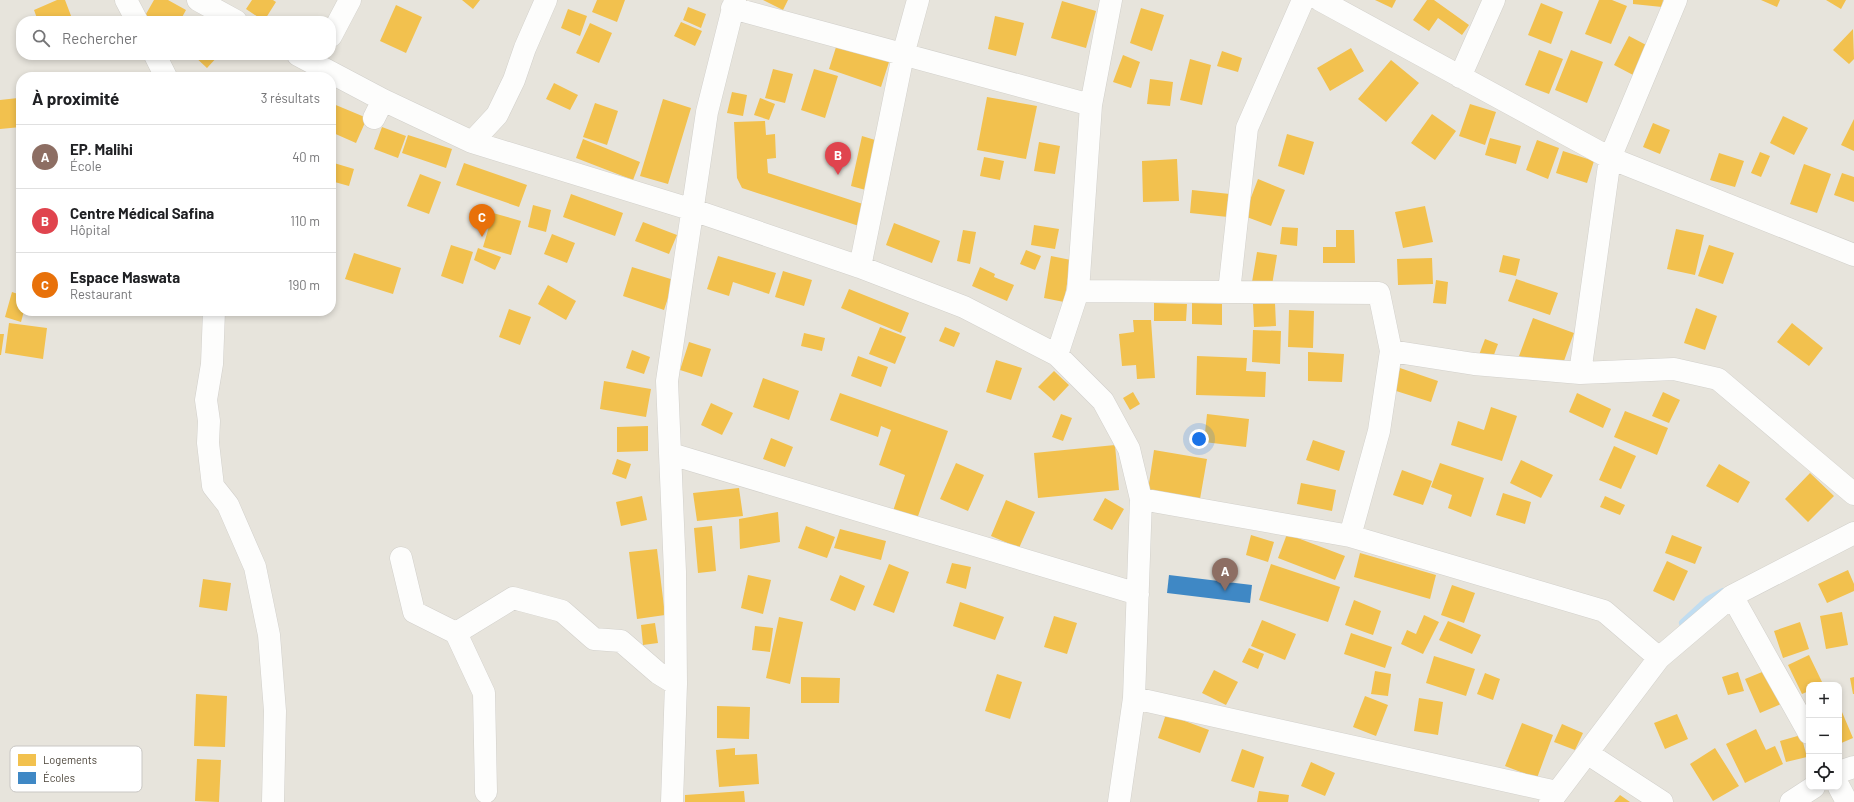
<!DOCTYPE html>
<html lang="fr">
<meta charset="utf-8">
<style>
:root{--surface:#fff;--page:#f6f6f6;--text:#202124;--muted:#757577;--line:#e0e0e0;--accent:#b45309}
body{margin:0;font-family:Barlow,sans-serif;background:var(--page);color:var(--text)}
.controls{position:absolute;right:12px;bottom:12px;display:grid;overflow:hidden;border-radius:8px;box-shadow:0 2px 6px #0003}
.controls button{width:36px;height:36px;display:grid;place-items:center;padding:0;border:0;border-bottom:1px solid var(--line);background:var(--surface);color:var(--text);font:20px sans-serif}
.you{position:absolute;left:1199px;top:439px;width:14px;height:14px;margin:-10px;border:3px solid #fff;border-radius:50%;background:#1a73e8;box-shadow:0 0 0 6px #1a73e833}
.badge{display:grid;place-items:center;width:26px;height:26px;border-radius:50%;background:var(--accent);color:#fff;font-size:13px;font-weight:700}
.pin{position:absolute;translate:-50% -33px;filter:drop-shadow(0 1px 2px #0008)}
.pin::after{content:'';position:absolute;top:21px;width:14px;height:12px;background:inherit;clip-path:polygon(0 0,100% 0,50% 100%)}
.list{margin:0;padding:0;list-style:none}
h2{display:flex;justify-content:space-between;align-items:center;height:52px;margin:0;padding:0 16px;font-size:17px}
h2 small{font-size:13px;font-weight:400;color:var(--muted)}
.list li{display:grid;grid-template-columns:26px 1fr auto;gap:12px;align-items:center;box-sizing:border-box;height:64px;padding:0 16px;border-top:1px solid var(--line)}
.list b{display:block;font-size:15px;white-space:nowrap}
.list p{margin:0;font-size:13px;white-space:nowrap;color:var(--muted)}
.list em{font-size:13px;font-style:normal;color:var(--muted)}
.icon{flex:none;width:22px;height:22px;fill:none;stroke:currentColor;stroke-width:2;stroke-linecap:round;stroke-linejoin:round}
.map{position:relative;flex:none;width:1854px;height:802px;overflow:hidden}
.search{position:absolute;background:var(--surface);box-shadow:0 2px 6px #0003;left:16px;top:16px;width:320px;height:44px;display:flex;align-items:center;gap:10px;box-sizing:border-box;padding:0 14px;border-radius:16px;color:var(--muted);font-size:15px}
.panel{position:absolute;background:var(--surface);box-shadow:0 2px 6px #0003;left:16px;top:72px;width:320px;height:244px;border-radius:16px}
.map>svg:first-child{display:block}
</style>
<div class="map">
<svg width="1854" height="802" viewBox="0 0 1854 802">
<rect width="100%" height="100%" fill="#f4f2ee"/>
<path fill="#e7e4dc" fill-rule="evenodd" d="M0 0H1854V802H0ZM21 21H331V55H21ZM21 77H331V311H21ZM1809 685H1839V787H1809Z"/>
<path fill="#f2c14e" d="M57 0H65L73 21H38L34 10Z
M154 0H168L186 10 180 21H142Z
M252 0H273L276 2 264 21 246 9Z
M462 0H480L473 9Z
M597 0H625L617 22 592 12Z
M763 0H788L783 10Z
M1375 0H1396L1392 8Z
M1427 0H1434L1469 25 1462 35 1438 18 1429 31 1413 20Z
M1599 0H1612L1627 6 1611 44 1585 34Z
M1633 0H1663L1662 7 1633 4Z
M1761 0H1780L1777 7Z
M1826 0H1846L1841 9Z
M1062 1 1096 11 1086 48 1051 38Z
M1541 3 1563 12 1551 44 1528 35Z
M396 5 422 17 406 53 380 41Z
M688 7 706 14 701 28 683 20Z
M1141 8 1164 15 1152 51 1130 43Z
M568 9 587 16 580 36 561 28Z
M995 16 1024 23 1016 56 988 49Z
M681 22 702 31 695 46 674 36Z
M590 23 612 33 599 63 576 53Z
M1853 29 1854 59 1849 64 1833 50Z
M1629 36 1650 47 1635 76 1614 65Z
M837 44 889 62 881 87 829 69Z
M1351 48 1364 71 1330 91 1317 68Z
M1539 50 1563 59 1549 94 1525 85Z
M1571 50 1603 62 1587 103 1555 90Z
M1222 51 1242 58 1238 72 1217 66Z
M193 55H219L207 68Z
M1123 55 1140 62 1131 88 1113 82Z
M1190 59 1211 65 1202 105 1180 100Z
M1391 60 1419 83 1386 122 1358 99Z
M773 69 793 74 785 103 765 98Z
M814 69 838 76 825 118 801 110Z
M1150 79 1173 82 1170 106 1147 104Z
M554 83 578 95 570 110 546 99Z
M732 92 747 95 743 116 727 113Z
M987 97 1037 106 1026 159 977 150Z
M18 98 21 127 0 129V100Z
M760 98 775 104 769 120 754 115Z
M663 99 691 108 668 184 640 176Z
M331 103 367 118 356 143 331 132Z
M595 103 618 111 607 145 583 137Z
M1470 104 1496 112 1485 145 1459 136Z
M1432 114 1456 131 1435 160 1411 143Z
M1783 116 1808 128 1794 155 1770 143Z
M1854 119V151L1841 145Z
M765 121 766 135 775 134 776 158 767 159 768 173 866 205 859 226 742 188 737 178 734 122Z
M1653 123 1670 130 1660 154 1643 147Z
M382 127 406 136 398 158 374 149Z
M1287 134 1314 142 1304 175 1278 166Z
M408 135 452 149 446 168 402 153Z
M862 136 885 143 873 192 851 186Z
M1490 138 1521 146 1516 164 1485 155Z
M583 139 640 162 633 180 576 158Z
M1537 140 1559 148 1548 179 1526 170Z
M1039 142 1060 146 1055 174 1034 171Z
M1563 151 1594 161 1587 183 1556 173Z
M1760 152 1770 156 1761 177 1751 173Z
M1719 153 1744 161 1735 187 1710 180Z
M984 157 1004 161 1000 180 980 176Z
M1177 159 1179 201 1143 202 1142 161Z
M334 163 354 169 349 186 331 181Z
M464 163 527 185 519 207 456 185Z
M1804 164 1831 174 1817 213 1790 204Z
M1842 173 1854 177V202L1834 195Z
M420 174 441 182 429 214 407 206Z
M1258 179 1285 190 1271 226 1244 216Z
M1192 190 1230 194 1228 217 1190 213Z
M571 194 623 213 615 236 563 217Z
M533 205 551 210 546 232 528 227Z
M1425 206 1433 242 1403 248 1395 212Z
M493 213 521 221 511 255 483 247Z
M643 222 677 235 669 254 635 241Z
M894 223 940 241 932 263 886 245Z
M1034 225 1059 229 1055 249 1031 245Z
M1282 227 1298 228 1297 246 1280 244Z
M1676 229 1704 235 1695 275 1667 269Z
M963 230 976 232 970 264 957 261Z
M1336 230H1354L1355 263H1323V247H1336Z
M552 234 575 243 567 263 544 254Z
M451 245 473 252 463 284 441 276Z
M1709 245 1734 253 1723 284 1698 276Z
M478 248 501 257 495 270 474 260Z
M1026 250 1041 256 1035 270 1020 264Z
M1257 252 1277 255 1272 285 1252 282Z
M354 253 401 268 393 294 345 279Z
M1503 255 1520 259 1516 276 1499 272Z
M718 256 776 273 769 294 733 282 729 296 707 289Z
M1051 256 1071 260 1064 302 1044 298Z
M1432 258 1433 284 1398 285 1397 259Z
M632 267 674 280 664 310 623 296Z
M980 267 995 274 994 277 1014 285 1007 301 972 286Z
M783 271 812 280 804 306 775 297Z
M1516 279 1558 293 1550 315 1508 301Z
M1436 280 1448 282 1446 304 1433 303Z
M548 285 576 301 566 320 538 304Z
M849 289 909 313 901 333 841 308Z
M12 292 21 295V311H24L21 322 5 317Z
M1154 303 1187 304 1186 321H1154Z
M1192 303 1222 304V325L1192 324Z
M1275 303 1276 326 1254 327 1253 304Z
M1696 308 1717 316 1705 350 1684 343Z
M509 309 531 317 520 345 499 337Z
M1289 310 1314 311 1313 348 1288 347Z
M1533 318 1574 333 1560 372 1519 356Z
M1133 320H1151L1155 378 1137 379 1136 365 1122 366 1119 334 1134 332Z
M9 323 47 328 43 359 5 353Z
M1792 323 1823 348 1809 366 1777 342Z
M880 327 906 337 895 364 869 354Z
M945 327 960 333 954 347 939 341Z
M1253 330 1281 331 1280 364 1252 362Z
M804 333 825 338 822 351 801 346Z
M0 334H4L1 355H0Z
M1485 339 1498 344 1492 360 1479 355Z
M689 342 711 349 702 377 680 370Z
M632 350 650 357 644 374 626 368Z
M1308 352 1344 354 1342 382 1308 381Z
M858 356 888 367 881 387 851 376Z
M1197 356 1247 358 1246 371 1266 372 1265 397 1196 395Z
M996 360 1022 368 1011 400 986 392Z
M1400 368 1438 381 1431 402 1393 390Z
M1054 371 1069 385 1054 401 1038 387Z
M763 378 799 391 789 420 753 407Z
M604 381 651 389 646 417 600 409Z
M1133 392 1140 404 1130 410 1123 398Z
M1663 392 1680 400 1669 423 1652 416Z
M840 393 948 431 917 519 893 511 905 475 879 465 891 430 881 426 878 437 830 420Z
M1577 393 1611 409 1603 428 1569 412Z
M711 403 733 413 722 435 701 425Z
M1491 407 1517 416 1502 461 1451 445 1458 421 1484 430Z
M1625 411 1668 428 1657 455 1614 437Z
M1061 414 1072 418 1063 441 1052 437Z
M1207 414 1249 419 1246 447 1204 442Z
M648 426V451L617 452V427Z
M771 438 793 447 785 467 763 459Z
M1313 440 1345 451 1339 471 1306 460Z
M1115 445 1119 490 1038 498 1034 453Z
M1614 446 1636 456 1621 489 1599 480Z
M1154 450 1207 459 1200 499 1148 490Z
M617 459 631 464 626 479 612 474Z
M1521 460 1553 475 1541 498 1510 483Z
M956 463 984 475 968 511 940 499Z
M1440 463 1484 478 1471 517 1448 508 1452 495 1431 487Z
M1719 464 1750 482 1738 503 1706 486Z
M1402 470 1432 481 1423 505 1393 495Z
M1810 473 1834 496 1808 522 1785 499Z
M1301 483 1336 490 1332 511 1297 504Z
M739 488 743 516 697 521 693 493Z
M1503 493 1531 502 1525 524 1496 515Z
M642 496 647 520 621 526 616 502Z
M1605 496 1625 505 1620 515 1600 507Z
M1105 498 1124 509 1112 530 1093 520Z
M1006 500 1035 512 1019 548 991 536Z
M778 512 780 542 740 549 739 519Z
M712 526 716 571 698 573 694 528Z
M806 526 835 537 827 558 798 548Z
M840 529 886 541 881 560 834 548Z
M1287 534 1345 556 1335 580 1278 558Z
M1251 535 1274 542 1268 562 1246 555Z
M1672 535 1702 547 1695 564 1665 553Z
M657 549 665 615 637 619 629 552Z
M1360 553 1436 575 1430 599 1354 577Z
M1667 561 1688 571 1674 601 1653 591Z
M952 563 971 567 966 589 946 583Z
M889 564 909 572 894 613 873 605Z
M1271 564 1340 587 1328 622 1259 600Z
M1848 570 1854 584V591L1827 603 1818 584Z
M748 575 771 580 763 614 741 608Z
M840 575 865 586 855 611 830 600Z
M203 579 231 583 227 611 199 607Z
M1452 585 1475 593 1464 623 1441 615Z
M1354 600 1381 611 1373 635 1345 625Z
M960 602 1004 617 995 640 953 626Z
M1842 612 1848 645 1826 649 1820 616Z
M1424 615 1439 622 1423 654 1401 644 1407 630 1416 634Z
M1054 616 1077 623 1067 654 1044 647Z
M779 617 803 622 790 684 766 678Z
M1262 620 1296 634 1285 660 1251 646Z
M1448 621 1481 635 1472 654 1439 640Z
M1800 622 1809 649 1783 658 1774 631Z
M655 623 658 643 643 645 641 625Z
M755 626 773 628 770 652 752 650Z
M1351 633 1392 647 1385 668 1344 654Z
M1249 648 1264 654 1258 669 1242 662Z
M1809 655 1823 684 1809 685V691L1802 694 1788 665Z
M1434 656 1475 669 1466 696 1426 683Z
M1214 670 1238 682 1226 705 1202 693Z
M1767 670 1781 704 1760 713 1745 679Z
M1375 671 1391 674 1388 696 1371 694Z
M1738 672 1744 691 1728 695 1722 677Z
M1485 673 1500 679 1493 700 1477 694Z
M997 674 1022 682 1010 719 985 711Z
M801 677 840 678 839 703H801Z
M1854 677V694H1853L1850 678Z
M196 694 227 696 225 747 194 746Z
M1365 696 1388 705 1376 736 1353 727Z
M1419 698 1443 702 1438 735 1414 731Z
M1839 705 1853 738 1839 744Z
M717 706 750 707 749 739 717 738Z
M1166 714 1209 730 1200 753 1158 738Z
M1677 714 1688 739 1665 749 1654 723Z
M1522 723 1553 735 1537 778 1505 766Z
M1562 724 1583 733 1575 750 1554 742Z
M1756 729 1766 750 1775 746 1783 764 1745 783 1726 744Z
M1801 735 1807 757 1786 762 1780 741Z
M735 748V755L757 754 759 784 719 787 716 750Z
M1715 748 1739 786 1713 801 1690 764Z
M1242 749 1264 757 1254 788 1231 781Z
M197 759 221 760 219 802 195 801Z
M1311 762 1335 773 1325 796 1301 786Z
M744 791 745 802H685V795Z
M1259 791 1289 795 1288 802H1257Z
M1620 795 1630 802H1614Z"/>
<path fill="#3f88c5" d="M1169 575 1252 585 1250 603 1167 593Z"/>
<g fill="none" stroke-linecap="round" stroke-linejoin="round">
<path stroke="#c0ddf1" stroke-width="8" d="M1683 623 1708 600 1723 592"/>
<defs>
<path id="minor" d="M126 0 137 21
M198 0 236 21
M1320 0 1610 158 1854 255
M732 8 1091 105
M331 36 350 0
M155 55 166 77
M298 55 383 100 472 142 693 210 860 267 964 307 1057 355 1103 401 1129 449 1141 499 1134 698 1119 802
M1460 77 1494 0
M374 118 383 100
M472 142 497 115 514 80 525 48 546 0
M860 267 903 55 918 0
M1078 291 1379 293 1391 351 1379 431 1350 536
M1229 292 1247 128 1303 0
M214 311 212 364 206 400 209 421 208 443 213 486 228 505 255 567 269 635 275 711 273 802
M1391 351 1474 364 1580 373 1674 369 1718 379 1854 494
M1057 355 1078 291 1091 105 1111 0
M1580 373 1610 158 1676 0
M671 454 1138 594
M1141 499 1350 536 1604 611 1659 658
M401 558 414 612 456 633 484 693 486 792
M1732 596 1809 733
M456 633 513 598 562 611 594 639 621 641 658 673 676 684
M1134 698 1557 792
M1587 753 1662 802
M1839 772 1854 767
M1839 787 1847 802
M672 802 676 684 675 572 667 381 707 112 735 0
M1550 802 1659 658 1732 596 1854 533
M1791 802 1814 787"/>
</defs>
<use href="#minor" stroke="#d2d0cb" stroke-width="23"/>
<use href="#minor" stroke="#fdfdfc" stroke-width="22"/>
</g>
<rect x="10" y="746" width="132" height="46" rx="6" fill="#fff" stroke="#c9c7c4" stroke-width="1"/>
<rect x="18" y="754" width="18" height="12" fill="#f2c14e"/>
<rect x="18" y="772" width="18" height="12" fill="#3f88c5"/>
<g font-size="11" fill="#4b4439">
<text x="43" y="764">Logements</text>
<text x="43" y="782">Écoles</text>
</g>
</svg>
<div class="controls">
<button>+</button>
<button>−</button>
<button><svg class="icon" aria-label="locate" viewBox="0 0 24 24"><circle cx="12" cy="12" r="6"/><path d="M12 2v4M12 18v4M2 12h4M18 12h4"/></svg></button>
</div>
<div class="you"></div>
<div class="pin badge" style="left:1225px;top:591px;background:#8d6e63">A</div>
<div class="pin badge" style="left:838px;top:175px;background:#e0444e">B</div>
<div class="pin badge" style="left:482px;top:237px;background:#e8710a">C</div>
<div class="search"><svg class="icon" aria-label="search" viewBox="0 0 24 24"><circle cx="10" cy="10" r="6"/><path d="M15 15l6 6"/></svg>Rechercher</div>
<section class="panel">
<h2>À proximité<small>3 résultats</small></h2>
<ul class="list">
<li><span class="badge" style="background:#8d6e63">A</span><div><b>EP. Malihi</b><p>École</p></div><em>40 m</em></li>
<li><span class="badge" style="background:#e0444e">B</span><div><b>Centre Médical Safina</b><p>Hôpital</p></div><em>110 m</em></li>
<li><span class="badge" style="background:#e8710a">C</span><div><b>Espace Maswata</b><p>Restaurant</p></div><em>190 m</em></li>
</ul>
</section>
</div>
